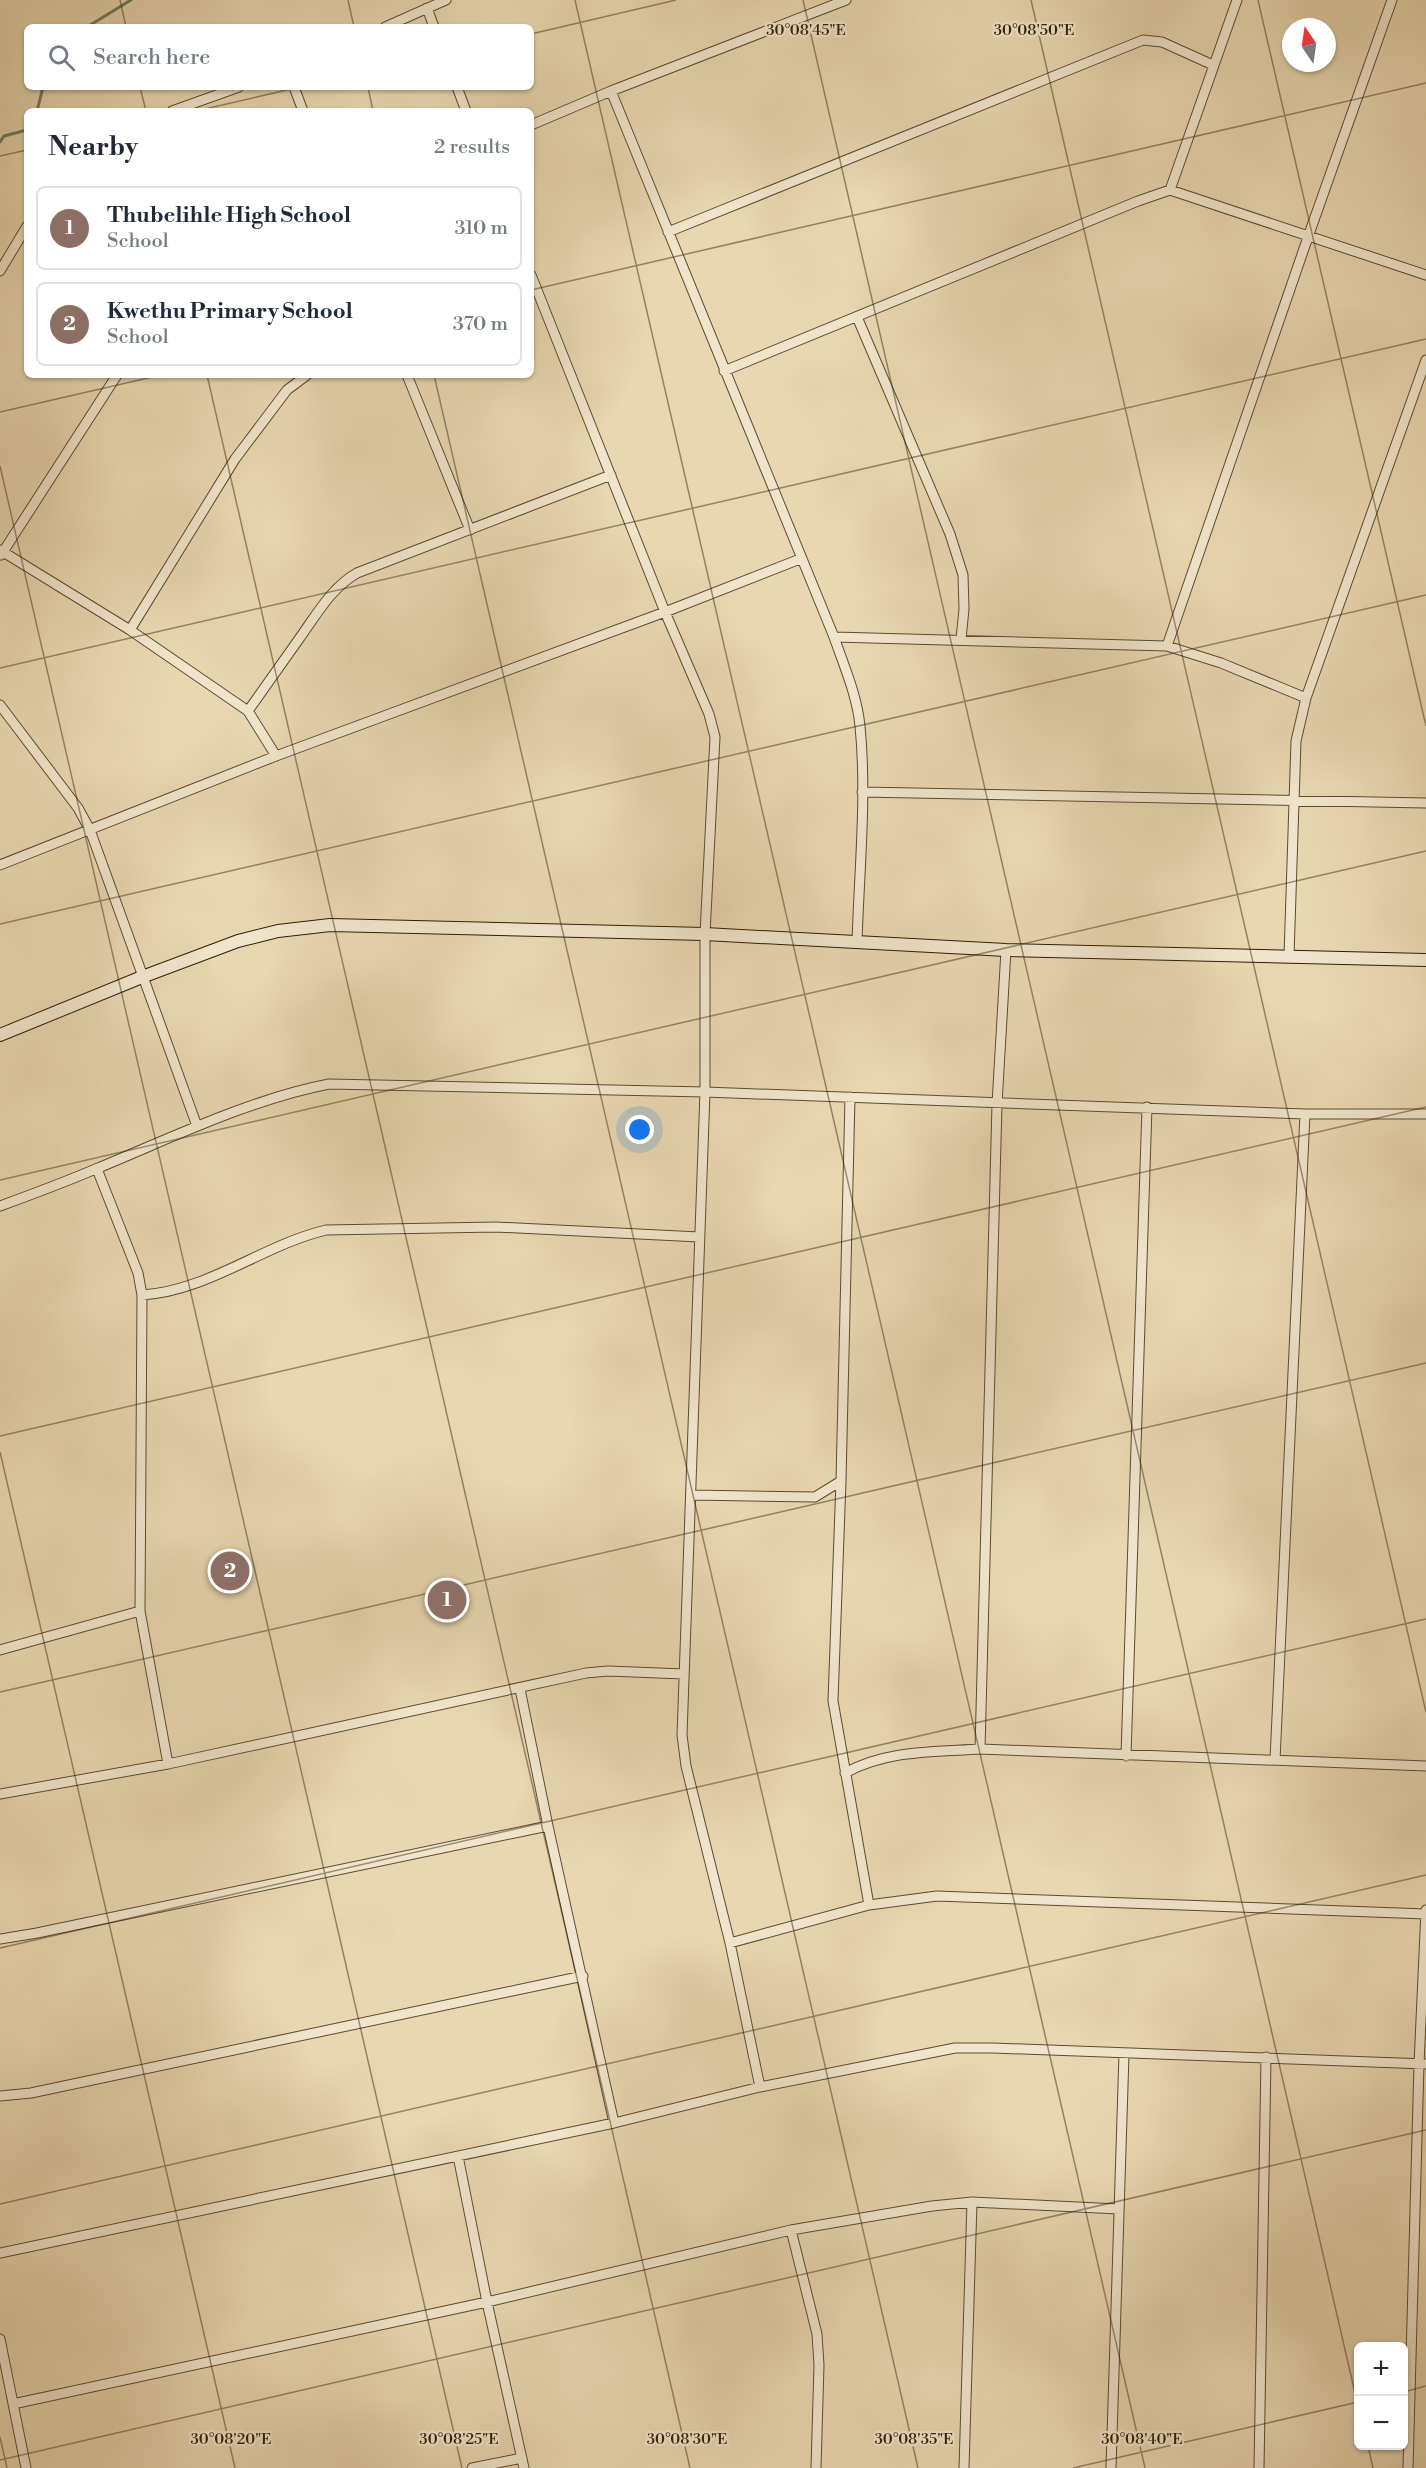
<!DOCTYPE html>
<meta charset="utf-8">
<style>
:root{--surface:#fff;--page:#f6f6f7;--text:#1f2937;--muted:#747a83;--line:#e0e1e3;--accent:#0f766e}
body{margin:0;font-family:"Libre Bodoni",serif;background:var(--page);color:var(--text)}
.controls{position:absolute;right:18px;bottom:18px;display:grid;overflow:hidden;border-radius:9px;box-shadow:0 2px 4px #0004}
.controls button{width:54px;height:54px;display:grid;place-items:center;padding:0;border:0;border-bottom:2px solid var(--line);background:var(--surface);color:var(--text);font:30px sans-serif}
.compass{position:absolute;left:1282px;top:18px;width:54px;height:54px;border-radius:50%;background:var(--surface);box-shadow:0 2px 4px #0004;rotate:347deg}
.you{position:absolute;left:640px;top:1130px;width:21px;height:21px;margin:-15px;border:4px solid #fff;border-radius:50%;background:#1a73e8;box-shadow:0 0 0 9px #1a73e833}
.badge{display:grid;place-items:center;width:39px;height:39px;border-radius:50%;background:var(--accent);color:#fff;font-size:20px;font-weight:700}
.pin{position:absolute;translate:-50% -50%;border:3px solid #fff;box-shadow:0 2px 6px #0006}
.list{margin:0;padding:0;list-style:none}
h2{display:flex;justify-content:space-between;align-items:center;height:78px;margin:0;padding:0 24px;font-size:26px}
h2 small{font-size:20px;font-weight:400;color:var(--muted)}
.list li{display:grid;grid-template-columns:39px 1fr auto;gap:18px;align-items:center;box-sizing:border-box;height:84px;margin:0 12px 12px;padding:0 12px;border:2px solid var(--line);border-radius:9px}
.list b{display:block;font-size:22px;white-space:nowrap}
.list p{margin:0;font-size:20px;white-space:nowrap;color:var(--muted)}
.list em{font-size:20px;font-style:normal;color:var(--muted)}
.icon{flex:none;width:33px;height:33px;fill:none;stroke:currentColor;stroke-width:2;stroke-linecap:round;stroke-linejoin:round}
.map{position:relative;flex:none;width:1426px;height:2468px;overflow:hidden}
.search{position:absolute;background:var(--surface);box-shadow:0 2px 4px #0004;left:24px;top:24px;width:510px;height:66px;display:flex;align-items:center;gap:15px;box-sizing:border-box;padding:0 21px;border-radius:9px;color:var(--muted);font-size:22px}
.panel{position:absolute;background:var(--surface);box-shadow:0 2px 4px #0004;left:24px;top:108px;width:510px;height:270px;border-radius:9px}
.map>svg:first-child{display:block}
</style>
<div class="map">
<svg width="1426" height="2468" viewBox="0 0 1426 2468">
<rect width="100%" height="100%" fill="#e8d7b0"/>
<filter id="stains"><feTurbulence type="fractalNoise" baseFrequency=".00333" numOctaves="4"/><feColorMatrix values="0 0 0 0 .2 0 0 0 0 .09 0 0 0 0 .02 0 0 0 .5 -.17"/></filter>
<radialGradient id="worn" r=".72"><stop offset=".6" stop-color="#630" stop-opacity="0"/><stop offset="1" stop-color="#630" stop-opacity=".3"/></radialGradient>
<g fill="none" stroke-linecap="round" stroke-linejoin="round">
<path stroke="#6d7b68" stroke-width="3" d="M87 27 131 0
M37 111 43 87
M0 142 4 136 27 130"/>
<defs>
<path id="street" d="M427 8 434 27
M385 27 446 0
M294 87 303 111
M457 87 466 111
M611 91 834 637C844 666 857 695 860 726 867 797 859 872 857 943
M172 111 239 87
M531 125 611 91 846 0
M1170 190 1237 0
M668 232 1143 40 1162 42 1213 65
M0 271 27 226
M531 275 665 612 709 714 715 737 705 934V1092L682 1735 686 1766 730 1943 760 2087
M857 317 950 534 963 575 964 609 961 639
M724 371 1138 201 1170 190 1426 275
M407 375 470 530
M0 550 130 630 248 711 276 756
M1 555 117 375
M130 630 235 459 287 390 307 375
M834 637 1167 646 1221 663 1306 698
M1167 646 1308 237 1392 0
M0 705 78 808 90 830 197 1126
M248 711C265 687 282 663 299 639 317 614 331 588 357 573L611 475
M862 792 1426 803
M0 865 276 756 665 612 800 559
M1289 956 1296 741 1306 698 1426 360
M850 1097 841 1481 833 1701 869 1905
M97 1169 138 1273 142 1295 140 1611 168 1764
M0 1206C33 1194 65 1182 98 1168 171 1138 251 1099 329 1084L705 1092 1305 1114H1426
M142 1295C208 1291 263 1245 326 1230L496 1227 699 1237
M692 1495 815 1497 841 1481
M0 1650 140 1611
M520 1689 548 1826 614 2123
M980 1749 997 1104 1006 950
M1126 1756 1147 1107
M1275 1760 1305 1114
M845 1773C886 1750 934 1752 980 1749L1426 1766
M0 1794 168 1764 586 1673 608 1671 684 1674
M0 1939 37 1933 548 1826
M730 1943 869 1905 937 1896 1426 1914
M0 2096 31 2093 583 1976
M458 2156 487 2302 524 2468
M791 2230 817 2334 819 2365 816 2468
M0 2253 614 2123 760 2087 955 2048H993L1426 2064
M0 2339 26 2468
M13 2404 487 2302 791 2230 932 2206 972 2202 1118 2209
M472 2468 522 2458
M964 2468 972 2202
M1111 2468 1124 2054
M1259 2468 1266 2057
M1408 2468 1419 2064 1426 1910"/>
<path id="secondary" d="M0 1035 142 977 238 941 278 931 330 925 705 934 1006 950 1426 960"/>
</defs>
<use href="#street" stroke="#5d4b2e" stroke-width="11"/>
<use href="#secondary" stroke="#2f1c03" stroke-width="14"/>
<use href="#street" stroke="#f0e5cc" stroke-width="9"/>
<use href="#secondary" stroke="#f0e5cc" stroke-width="12"/>
</g>
<path fill="none" stroke="#2f1c03" stroke-width="1.5" stroke-opacity="0.45" d="M120 0 126 27M348 0 354 27M575 0 1145 2468M803 0 1358 2406M1031 0 1426 1712M1258 0 1426 726M531 34 676 0M140 87 146 111M368 87 373 111M196 111 300 87M0 156 27 150M531 290 1426 83M207 375 690 2468M434 375 918 2468M0 412 161 375M0 466 462 2468M0 668 1426 339M0 924 1426 595M0 1180 1426 851M0 1436 1426 1107M0 1452 235 2468M0 1692 1426 1363M0 1948 1426 1619M0 2204 1426 1875M1404 2392 1426 2386M0 2437 7 2468M1368 2446 1373 2468M0 2460 1426 2130M1073 2468 1358 2402"/>
<g font-size="15" text-anchor="middle" fill="#2f1c03" stroke="#f0e5cc" stroke-width="4.5" stroke-linejoin="round" paint-order="stroke">
<text x="806" y="35">30°08'45"E</text>
<text x="1034" y="35">30°08'50"E</text>
<text x="231" y="2444">30°08'20"E</text>
<text x="459" y="2444">30°08'25"E</text>
<text x="687" y="2444">30°08'30"E</text>
<text x="914" y="2444">30°08'35"E</text>
<text x="1142" y="2444">30°08'40"E</text>
</g>
<rect width="100%" height="100%" filter="url(#stains)"/>
<rect width="100%" height="100%" fill="url(#worn)"/>
</svg>
<div class="controls">
<button>+</button>
<button>−</button>
</div>
<svg class="compass" viewBox="-18 -18 36 36"><path d="M0-13l5 13h-10z" fill="#e53935"/><path d="M0 13l5-13h-10z" fill="#747a83"/></svg>
<div class="you"></div>
<div class="pin badge" style="left:447px;top:1600px;background:#8d6e63">1</div>
<div class="pin badge" style="left:230px;top:1571px;background:#8d6e63">2</div>
<div class="search"><svg class="icon" aria-label="search" viewBox="0 0 24 24"><circle cx="10" cy="10" r="6"/><path d="M15 15l6 6"/></svg>Search here</div>
<section class="panel">
<h2>Nearby<small>2 results</small></h2>
<ul class="list">
<li><span class="badge" style="background:#8d6e63">1</span><div><b>Thubelihle High School</b><p>School</p></div><em>310 m</em></li>
<li><span class="badge" style="background:#8d6e63">2</span><div><b>Kwethu Primary School</b><p>School</p></div><em>370 m</em></li>
</ul>
</section>
</div>
